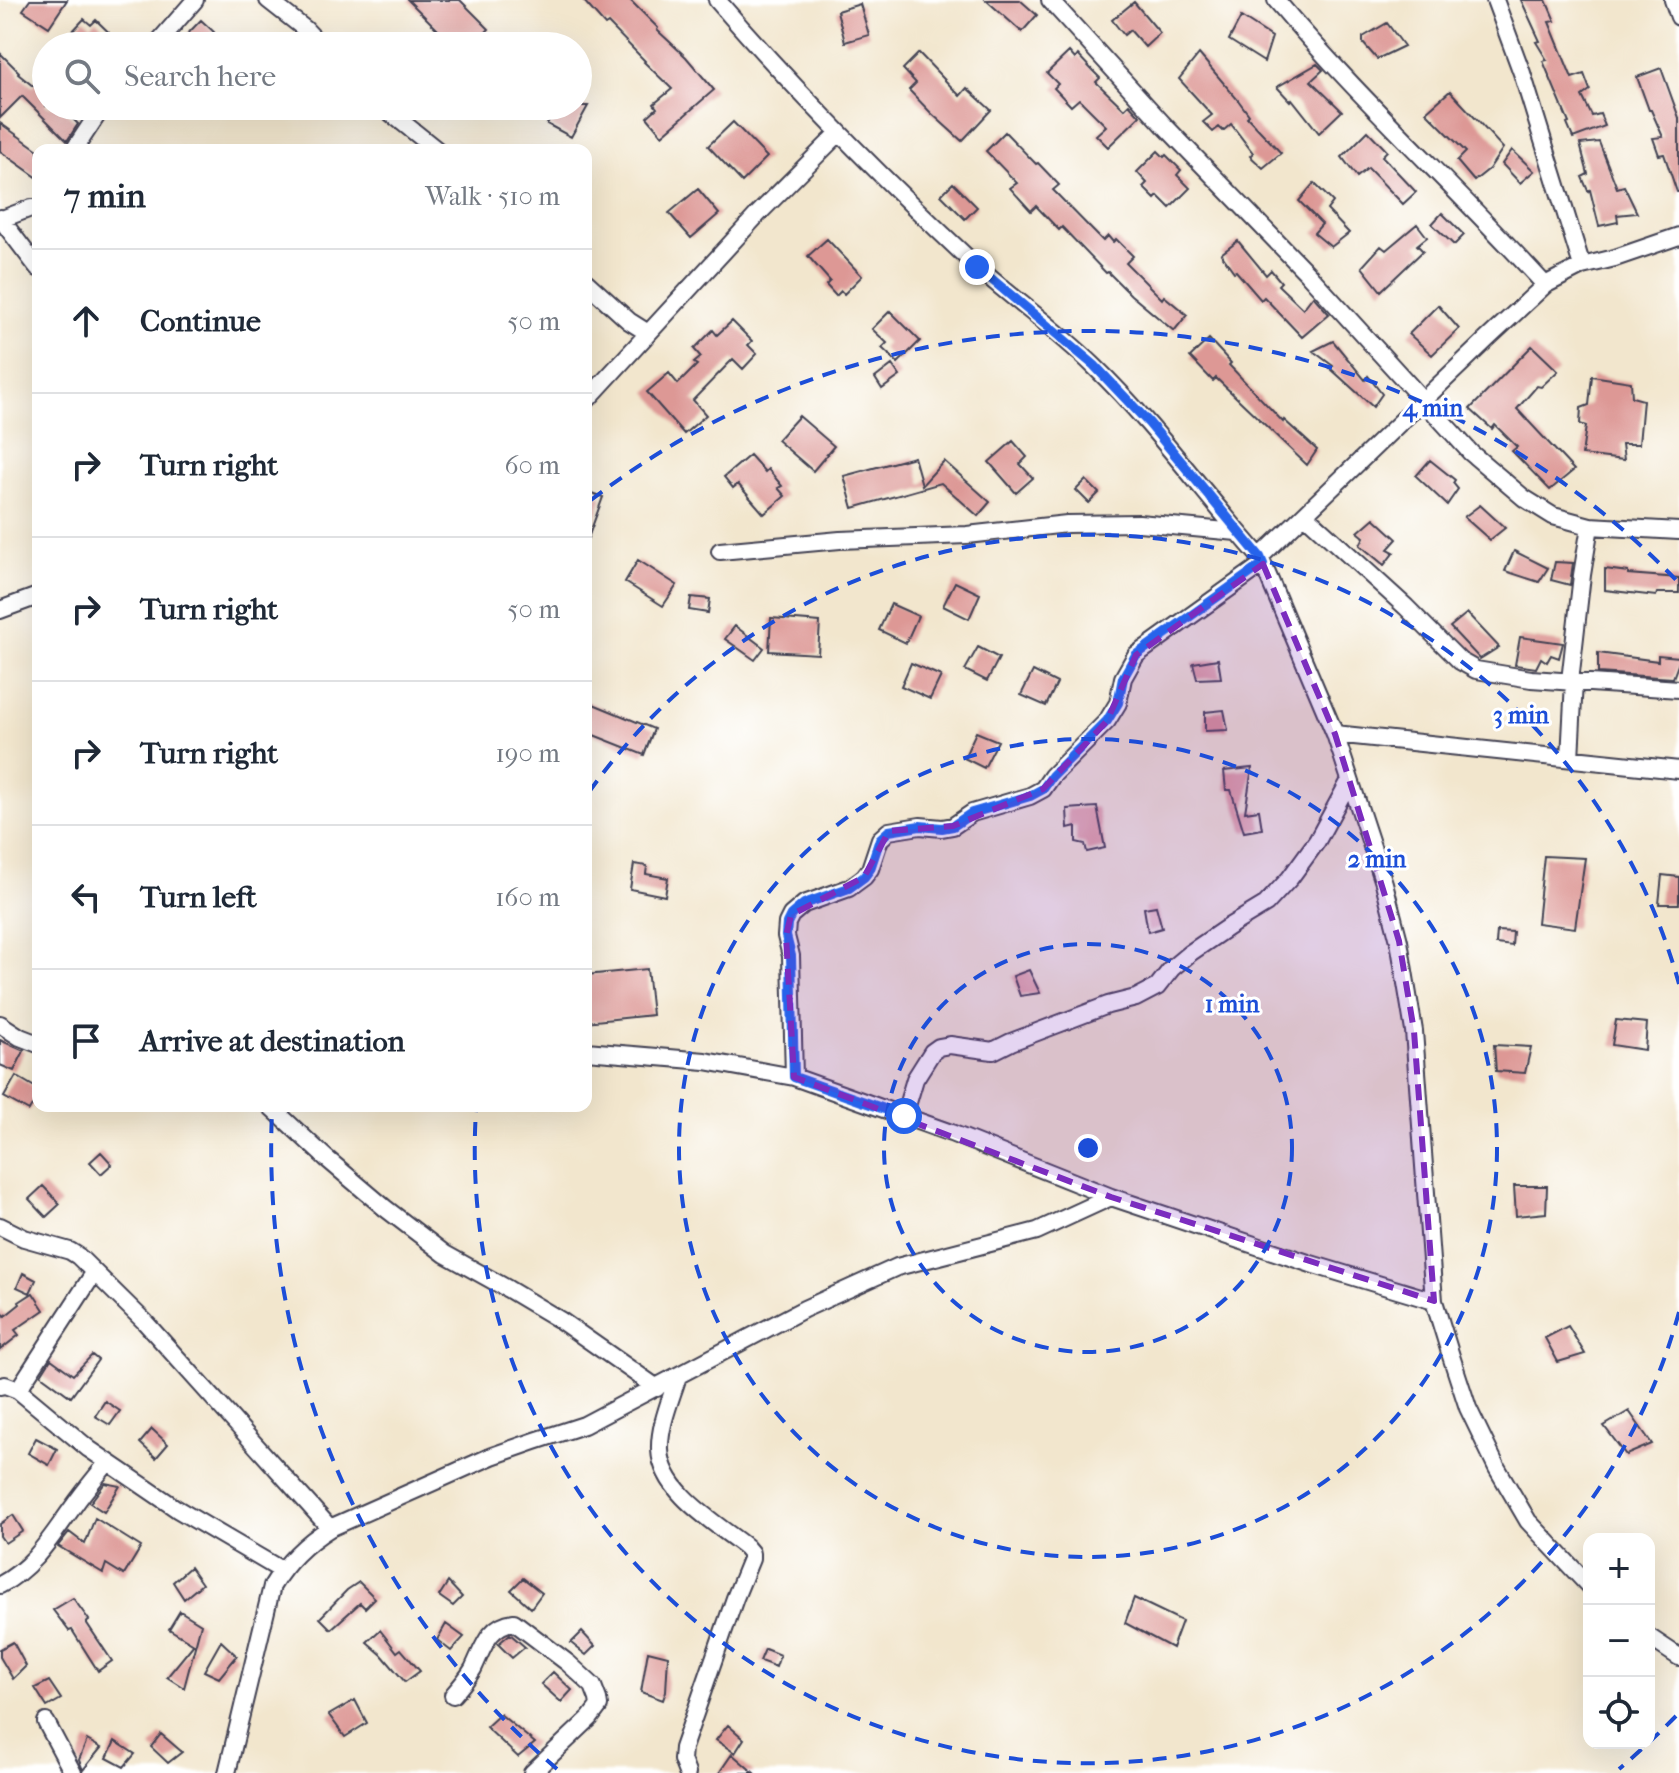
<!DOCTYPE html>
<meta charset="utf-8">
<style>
:root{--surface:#fff;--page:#f6f6f7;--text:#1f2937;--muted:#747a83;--line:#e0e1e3}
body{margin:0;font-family:"IM FELL French Canon",serif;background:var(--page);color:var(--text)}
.controls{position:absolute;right:24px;bottom:24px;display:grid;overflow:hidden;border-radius:16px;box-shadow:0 8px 32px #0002}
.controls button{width:72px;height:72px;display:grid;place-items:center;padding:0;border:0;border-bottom:2px solid var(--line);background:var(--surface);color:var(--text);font:40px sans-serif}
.stop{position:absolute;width:24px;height:24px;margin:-18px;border:6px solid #2563eb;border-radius:50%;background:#fff}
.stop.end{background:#2563eb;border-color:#fff;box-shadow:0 2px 8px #0008}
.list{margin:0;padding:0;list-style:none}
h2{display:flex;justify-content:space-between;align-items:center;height:104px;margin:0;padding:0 32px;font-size:34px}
h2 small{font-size:26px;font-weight:400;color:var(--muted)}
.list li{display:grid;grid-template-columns:52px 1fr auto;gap:24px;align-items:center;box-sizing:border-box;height:144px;padding:0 32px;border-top:2px solid var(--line)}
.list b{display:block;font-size:30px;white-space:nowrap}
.list em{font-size:26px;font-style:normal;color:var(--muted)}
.icon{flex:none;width:44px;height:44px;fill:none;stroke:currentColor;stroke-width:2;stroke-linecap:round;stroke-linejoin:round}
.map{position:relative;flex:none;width:1679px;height:1773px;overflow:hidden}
.search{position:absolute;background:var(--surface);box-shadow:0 8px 32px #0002;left:32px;top:32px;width:560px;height:88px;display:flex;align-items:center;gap:20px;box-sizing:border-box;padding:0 28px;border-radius:44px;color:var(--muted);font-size:30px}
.panel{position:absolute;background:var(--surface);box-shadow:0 8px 32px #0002;left:32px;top:144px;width:560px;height:968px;border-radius:16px}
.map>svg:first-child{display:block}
</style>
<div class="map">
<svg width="1679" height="1773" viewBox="0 0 1679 1773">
<rect width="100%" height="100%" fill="#fff"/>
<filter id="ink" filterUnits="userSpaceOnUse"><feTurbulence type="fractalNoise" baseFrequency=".0125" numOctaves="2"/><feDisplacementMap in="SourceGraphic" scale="16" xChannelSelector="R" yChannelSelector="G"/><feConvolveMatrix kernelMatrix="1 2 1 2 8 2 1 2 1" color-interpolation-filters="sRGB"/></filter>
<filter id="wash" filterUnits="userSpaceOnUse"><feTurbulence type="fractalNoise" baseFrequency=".006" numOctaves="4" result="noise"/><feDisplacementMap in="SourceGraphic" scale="32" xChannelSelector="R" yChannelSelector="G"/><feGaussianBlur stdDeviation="1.8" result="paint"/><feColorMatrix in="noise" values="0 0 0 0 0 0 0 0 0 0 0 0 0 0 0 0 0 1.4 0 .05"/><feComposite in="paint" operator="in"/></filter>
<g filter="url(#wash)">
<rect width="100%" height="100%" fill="#f2e6cd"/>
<g id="blocks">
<path fill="#dd9895" d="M30 0H67L49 27 23 10Z
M408 0H460L489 29 472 46H454Z
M583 0H630L658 28 657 30 686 57 714 90 662 135 647 117 657 108 654 104 672 89 644 62 645 61 608 23 605 25Z
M986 0H1020L1037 15 1022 32Z
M1521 0H1546L1555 21 1549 22 1572 78 1584 74 1590 90 1582 96 1592 116 1600 114 1605 126 1573 138 1567 124 1569 123 1543 61 1547 60 1536 42 1540 41Z
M1134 2 1160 33 1145 47 1130 30 1124 35 1112 20Z
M860 4 869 35 845 42 837 11Z
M1241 17 1272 37 1264 62 1229 40Z
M84 19 91 25 96 20 123 46H80L69 35Z
M201 20 214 32 210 37 220 46H176Z
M1387 23 1404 46 1377 59 1363 43V37Z
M1069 52 1075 59 1078 55 1093 71 1100 78 1096 82 1124 109 1129 104 1140 116 1108 147 1096 135 1106 126 1079 99 1071 106 1054 88 1058 84 1047 73Z
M0 53 19 72 18 74 33 86 36 82 46 92V106H60L78 124 67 141 22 96 0 118Z
M919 53 960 96 967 88 991 110 962 141 931 113 909 90 916 83 903 69Z
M1199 54 1238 100 1249 115 1247 117 1281 153 1263 168 1250 156 1253 153 1231 124 1223 131 1219 127 1213 132 1203 122 1212 115 1179 79Z
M1317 64 1323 70 1311 81 1342 111 1319 133 1292 99 1290 101 1277 87Z
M1661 68 1679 118V192H1677L1664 154 1659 155 1653 138 1663 137 1651 110H1649L1637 77Z
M1450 91 1503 148 1489 169 1474 181 1457 161 1466 152 1426 112Z
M557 106H588L571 137 547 124Z
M733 122 767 157 742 182 708 146Z
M0 123 38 150V178L0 151Z
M1368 131 1387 151 1382 156 1416 192 1403 204 1368 168 1357 177 1342 157Z
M1005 132 1036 164 1038 163 1059 185 1053 190 1103 241 1108 236 1113 242 1116 239 1133 256 1126 263 1162 299 1164 296 1187 315 1174 331 1131 295 1108 272 1106 273 1062 227 1059 230 1036 206 1031 211 1010 188 1017 183 986 151Z
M1599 142 1617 188 1624 186 1637 213 1617 215 1618 222 1599 226 1590 190 1588 191 1582 177 1588 174 1580 144Z
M1512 150 1534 171 1520 183 1502 164Z
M1158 151 1164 157 1166 155 1181 170 1177 175 1190 188 1170 208 1158 196 1155 199 1143 187 1147 183 1137 172Z
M953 183 977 207 965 219 941 195Z
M1314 183 1333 202 1327 210 1349 233 1331 247 1314 233 1322 224 1299 201Z
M698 189 719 214 691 238 669 213Z
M1442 213 1464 235 1454 245 1432 224Z
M1417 224 1427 237 1417 245 1423 251 1381 291 1362 267 1381 246 1386 250Z
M827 239 862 276 844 294 841 291 836 296 826 285 830 281 808 256Z
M1238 241 1266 275 1271 270 1281 282 1278 285 1303 309 1313 296 1329 314 1302 337 1264 297 1261 300 1236 271 1234 272 1221 254Z
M1438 305 1459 329 1432 355 1409 334Z
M890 311 920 341 898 363 882 348 887 343 872 329Z
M732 321 752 341 748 345 757 354 743 369 733 359 693 400 706 415 684 434 647 392 669 373 678 384 697 365 694 363 701 357 694 349 713 330 717 335Z
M1209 339 1231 363 1229 365 1283 422 1284 420 1317 450 1307 465 1216 378 1213 381 1190 357Z
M1333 341 1365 380 1368 376 1382 394 1373 407 1330 368 1333 366 1313 351Z
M1532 346 1558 371 1541 387 1537 386 1517 409 1574 470 1550 490 1512 451 1517 447 1495 425 1492 429 1470 409Z
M892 365 900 376 882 389 875 378Z
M1592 376 1631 382 1632 397 1643 400 1639 444H1622L1624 460 1582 455 1586 426 1580 424 1581 408 1589 405Z
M799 416 834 446 813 471 777 440Z
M1013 441 1027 457 1020 464 1033 478 1016 493 989 462Z
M750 455 765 472 768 469 782 486 778 488 785 496 764 514 738 484 733 488 724 477Z
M914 457 922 485 944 461 990 502 978 516 941 483 853 508 844 476Z
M1430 460 1455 480 1453 483 1458 489 1447 505 1416 476Z
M1086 480 1099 493 1089 503 1076 490Z
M586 491 603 497 588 538H586Z
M1480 505 1505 528 1490 540 1464 517Z
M1374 518 1397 539 1388 549 1394 552 1384 565 1360 545 1364 537 1358 532Z
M1514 551 1548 568 1539 582 1505 571Z
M638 560 677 585 663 606 625 582Z
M1555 562 1573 563 1570 585 1551 580Z
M1605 569 1628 572V574L1679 578V593H1657L1656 596 1605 590Z
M955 582 980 594 969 619 943 606Z
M691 597 710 599 708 613 689 610Z
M891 604 918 616 906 643 879 630Z
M1467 613 1499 647 1480 659 1450 627Z
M771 618 820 622 818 654 769 651Z
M735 626 764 648 755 660 725 639Z
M1520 637 1563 643 1559 658 1551 655 1547 662 1541 658 1536 668 1515 665Z
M978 647 999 658 987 681 965 670Z
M1598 653 1658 661V655L1679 657V662L1673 678 1598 673Z
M1218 659 1221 678 1197 679 1193 663Z
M911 663 941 676 930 699 901 686Z
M1033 671 1057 683 1046 706 1021 695Z
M586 701 654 729 644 755 586 732Z
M1224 710 1228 730 1205 731V712Z
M976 732 998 741 984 768 964 758Z
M1252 768 1245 812 1259 810 1262 829 1244 832 1231 790H1226L1224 771Z
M1097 807 1105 848 1087 852 1085 844 1076 842V826L1068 828 1067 809Z
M1544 856 1585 858 1575 928 1537 923Z
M634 864 647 866 646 874 668 878 665 896 630 889Z
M1662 875 1679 877V904H1659Z
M1156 906 1162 928 1148 932 1144 908Z
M1497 931 1513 932 1512 946 1496 944Z
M647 969 652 1015 586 1022V975Z
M1029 970 1040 993 1020 996 1013 976Z
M1616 1020 1647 1023 1645 1050 1612 1045Z
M0 1040 24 1051 14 1071 0 1065Z
M1494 1045 1531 1047 1525 1073 1496 1071Z
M16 1076 38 1089V1095L29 1111 4 1097Z
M101 1152 112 1164 101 1174 90 1162Z
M43 1186 60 1204 46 1217 29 1199Z
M1514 1186H1547L1546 1213 1516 1216Z
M23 1273 36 1280 30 1293 17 1287Z
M33 1293 44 1310 15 1330 19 1335 0 1350V1309L5 1316 20 1304 19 1302Z
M1568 1326 1585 1354 1558 1362 1545 1338Z
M92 1355 98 1360 71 1397 41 1375 51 1359 73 1375Z
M105 1401 120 1411 110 1425 95 1416Z
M1629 1411 1652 1444 1626 1455 1604 1426Z
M152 1429 168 1444 156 1458 140 1443Z
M36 1438 57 1449 49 1465 28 1453Z
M105 1483 120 1486 104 1512 90 1503Z
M13 1515 23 1531 5 1543 0 1536V1524Z
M95 1518 141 1547 124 1575 106 1564 103 1573 58 1546 69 1532 85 1544Z
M190 1567 202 1584 184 1599 173 1582Z
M523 1578 542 1593 531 1608 511 1590Z
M359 1582 375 1598 365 1608 360 1603 331 1629 320 1618 347 1590Z
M448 1582 462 1597 453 1606 439 1596Z
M73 1598 89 1620 86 1622 112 1661 98 1671 72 1630 69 1631 53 1610Z
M1134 1598 1182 1621 1172 1648 1125 1623Z
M180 1611 201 1624 184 1688 167 1677 194 1644 169 1629Z
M446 1624 464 1637 451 1651 437 1640Z
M380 1630 397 1652 401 1649 420 1671 405 1682 382 1655 367 1642Z
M582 1632 595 1646 586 1655 571 1643Z
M510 1634 525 1647 512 1658 498 1644Z
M221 1641 237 1656 219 1678 204 1671Z
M13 1642 26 1666 13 1679 0 1657V1649Z
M765 1649 780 1655 776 1667 760 1661Z
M648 1651 668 1656 666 1691 663 1700 641 1692Z
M553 1672 572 1690 561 1702 541 1684Z
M49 1681 61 1699 47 1707 35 1688Z
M355 1700 367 1723 345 1737 329 1715Z
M500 1714 535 1743 518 1757 486 1727Z
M728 1725 744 1739 735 1753 716 1740Z
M161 1734 182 1752 168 1763 151 1747Z
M87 1740 101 1748 83 1770 79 1760Z
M115 1741 135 1754 124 1767 107 1758Z
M732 1754 754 1773H719Z"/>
</g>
</g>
<g filter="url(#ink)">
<use href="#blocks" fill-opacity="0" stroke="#413f51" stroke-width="2"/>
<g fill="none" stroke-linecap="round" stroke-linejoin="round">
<defs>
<path id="street" d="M268 0 305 29 321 46
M717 0C797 93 884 180 974 264 1013 299 1056 329 1094 366 1155 425 1204 494 1260 557
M1050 0 1163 124 1307 273 1471 453 1524 498 1553 516 1590 526 1679 531
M1276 0C1360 100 1457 188 1545 285
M1495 0 1522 73 1582 266
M1673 0 1679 17
M155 46 195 0
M382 106 437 150
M74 150 103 106
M0 218 38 268
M2 219 31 208H38
M586 282 629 321 648 333
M586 401 758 214 839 133
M1305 515 1406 607 1460 661 1476 670 1531 679 1679 689
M720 551 840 540 967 535 1067 524 1139 523 1237 532
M0 610 38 596
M1570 681 1582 575 1590 526
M1335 734 1679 770
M1570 758 1574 681
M0 1024 20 1037 38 1044
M586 1051 705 1061 794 1077 951 1133 1111 1197 1311 1264 1434 1301
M794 1077 791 956 786 936 787 923 791 915 804 904 849 888 864 877 870 869 880 839 889 831 920 826 942 828 953 826 972 813 1030 796 1043 789 1052 776 1107 721 1118 703 1123 678 1136 655 1263 564
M270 1106 326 1158 385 1208 445 1254 508 1289 560 1320 657 1388
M904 1116 915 1079 932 1052 939 1047 950 1045 993 1051 1011 1042 1108 1005 1136 998 1157 987 1172 968 1190 953 1228 927 1266 904 1290 878 1317 841 1350 780
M0 1226 24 1238 70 1251 78 1256 144 1321 330 1528
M678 1376C671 1399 659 1426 660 1450 662 1493 716 1523 746 1547L751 1553V1559L735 1598 683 1748 682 1760 687 1773
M0 1386 5 1385 18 1390 89 1449 177 1509 281 1570
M18 1390 94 1273
M0 1585C34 1567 51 1537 73 1507 84 1491 96 1477 108 1462
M1589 1586 1528 1521 1497 1468 1468 1408 1451 1356 1434 1301 1414 1031 1399 941 1384 883 1335 734 1260 557 1487 339 1545 285 1582 266 1615 258 1679 236
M1649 1637 1679 1657
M453 1695C460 1687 467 1679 473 1669 483 1649 488 1625 514 1622L568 1663 593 1686 598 1699 599 1706 590 1718 532 1773
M46 1722 73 1773
M227 1773 272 1586C287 1561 306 1543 330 1528L492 1456 535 1441 584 1425 804 1309 897 1267 1037 1231 1111 1197"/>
</defs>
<use href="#street" stroke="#413f51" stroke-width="20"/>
<use href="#street" stroke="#fff" stroke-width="16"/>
</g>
</g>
<g fill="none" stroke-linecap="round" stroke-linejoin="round" filter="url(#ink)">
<path stroke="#2563eb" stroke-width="10" d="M904 1116 794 1077 791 956 786 936 787 923 791 915 804 904 849 888 864 877 870 869 880 839 889 831 920 826 942 828 953 826 972 813 1030 796 1043 789 1052 776 1107 721 1118 703 1123 678 1136 655 1263 564 1260 557 1149 423 1094 365 977 267"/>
</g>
<path fill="#7b2cbf" fill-opacity="0.2" stroke="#7b2cbf" stroke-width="6" stroke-dasharray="16 10" stroke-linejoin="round" d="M1263 564 1335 734 1399 941 1414 1031 1434 1301 1111 1197 794 1077 786 936 791 915 864 877 889 831 953 826 1043 789 1107 721 1136 655Z"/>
<g fill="none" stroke="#1d4ed8" stroke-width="4" stroke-dasharray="14 10">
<circle cx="1088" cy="1148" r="204"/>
<circle cx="1088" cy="1148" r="409"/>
<path d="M1679 1312A613 613 0 0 1 476 1111M589 792A613 613 0 0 1 1679 984"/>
<path d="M1676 1716A817 817 0 0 1 1619 1769M557 1769A817 817 0 0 1 272 1112M591 500A817 817 0 0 1 1676 580"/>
</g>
<circle cx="1088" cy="1148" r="12" fill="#1d4ed8" stroke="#fff" stroke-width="4"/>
<g font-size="24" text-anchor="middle" font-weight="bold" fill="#1d4ed8" stroke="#fff" stroke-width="6" stroke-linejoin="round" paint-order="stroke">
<text x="1433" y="416">4 min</text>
<text x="1521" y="723">3 min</text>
<text x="1377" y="867">2 min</text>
<text x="1232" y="1012">1 min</text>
</g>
</svg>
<div class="controls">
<button>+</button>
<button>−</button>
<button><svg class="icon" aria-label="locate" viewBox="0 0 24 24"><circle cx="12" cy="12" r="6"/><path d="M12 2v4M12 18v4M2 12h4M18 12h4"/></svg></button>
</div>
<div class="stop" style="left:904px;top:1116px"></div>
<div class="stop end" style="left:977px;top:267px"></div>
<div class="search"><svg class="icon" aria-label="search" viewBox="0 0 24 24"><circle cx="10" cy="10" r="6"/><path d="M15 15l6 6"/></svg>Search here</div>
<section class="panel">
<h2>7 min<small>Walk · 510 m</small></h2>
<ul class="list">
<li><svg class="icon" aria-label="ahead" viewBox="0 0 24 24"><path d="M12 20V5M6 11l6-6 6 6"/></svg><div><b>Continue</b></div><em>50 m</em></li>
<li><svg class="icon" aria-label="right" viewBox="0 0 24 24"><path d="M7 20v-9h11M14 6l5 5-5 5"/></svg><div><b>Turn right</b></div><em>60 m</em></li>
<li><svg class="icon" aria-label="right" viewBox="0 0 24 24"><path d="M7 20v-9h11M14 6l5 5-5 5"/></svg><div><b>Turn right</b></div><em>50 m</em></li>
<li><svg class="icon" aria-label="right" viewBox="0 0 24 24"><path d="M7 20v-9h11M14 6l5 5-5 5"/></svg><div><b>Turn right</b></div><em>190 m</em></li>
<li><svg class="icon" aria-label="left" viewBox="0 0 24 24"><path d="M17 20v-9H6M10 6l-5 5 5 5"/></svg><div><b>Turn left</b></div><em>160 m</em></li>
<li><svg class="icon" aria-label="arrive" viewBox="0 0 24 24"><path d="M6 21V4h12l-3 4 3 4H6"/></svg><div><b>Arrive at destination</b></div></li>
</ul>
</section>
</div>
